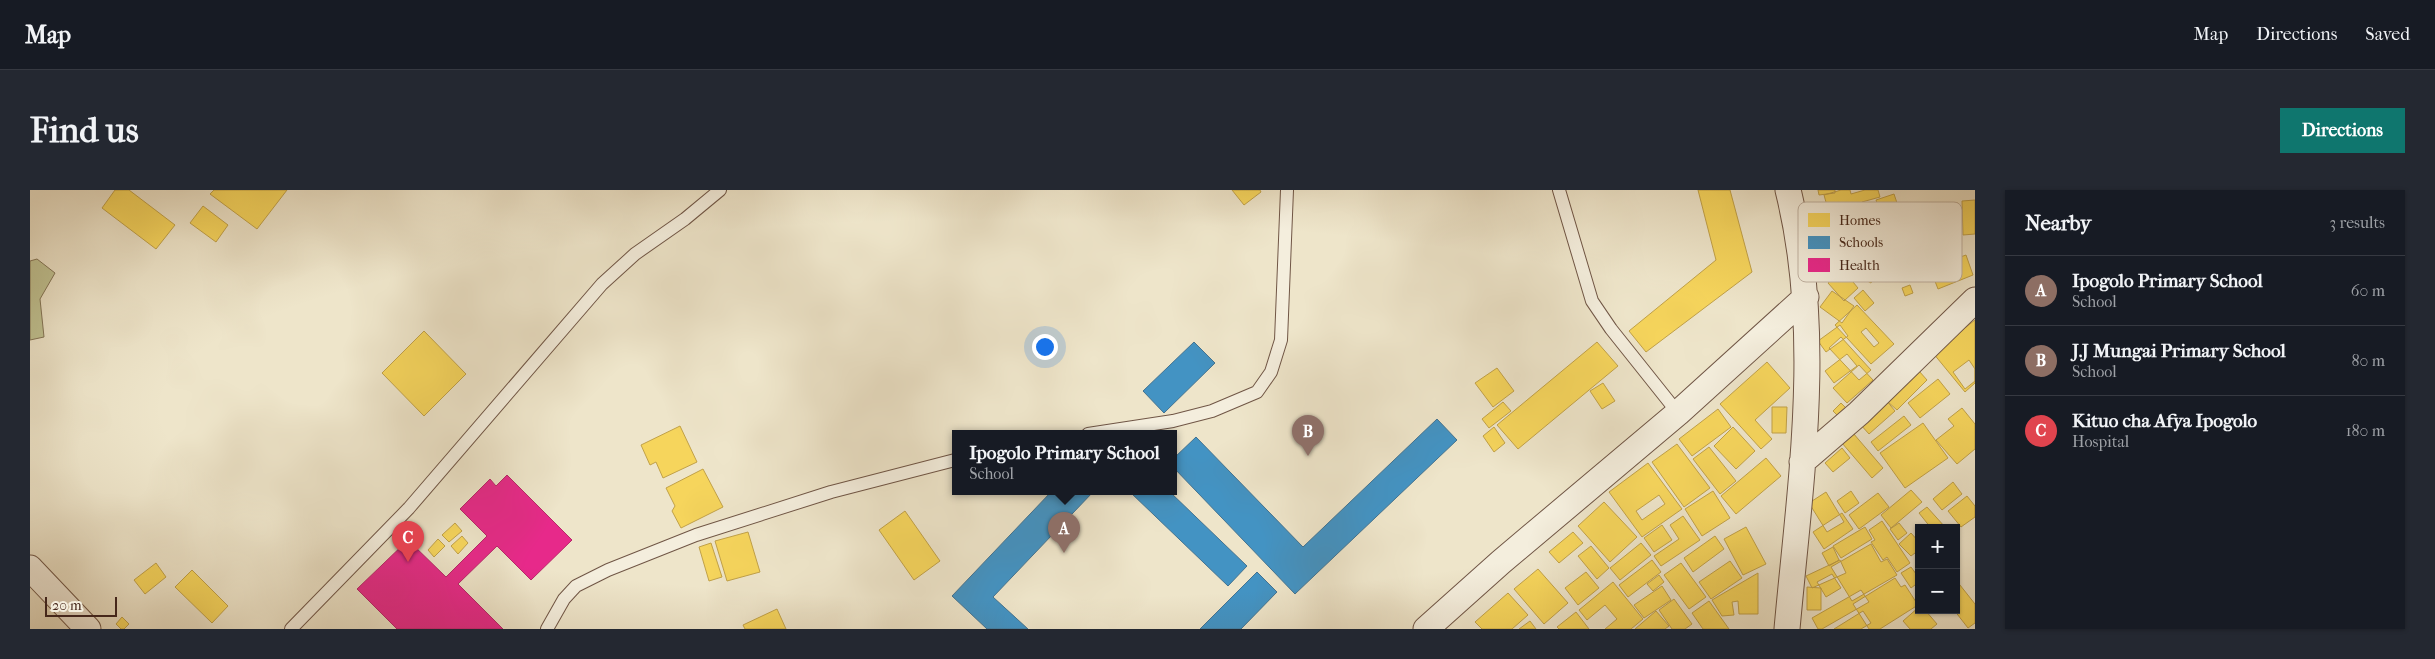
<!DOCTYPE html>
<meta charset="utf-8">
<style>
:root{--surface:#171b24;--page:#242831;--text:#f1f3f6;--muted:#9ea1a6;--line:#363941;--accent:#0f766e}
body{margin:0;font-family:"IM FELL French Canon",serif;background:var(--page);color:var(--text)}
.controls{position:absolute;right:15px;bottom:15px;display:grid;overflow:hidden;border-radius:0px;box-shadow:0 1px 4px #0004}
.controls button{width:45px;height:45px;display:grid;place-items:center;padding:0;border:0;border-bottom:1px solid var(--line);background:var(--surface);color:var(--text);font:25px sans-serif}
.scale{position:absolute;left:15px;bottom:12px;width:72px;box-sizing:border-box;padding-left:5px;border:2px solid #46271a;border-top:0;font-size:14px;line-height:18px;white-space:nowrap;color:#46271a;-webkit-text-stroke:4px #f4eedd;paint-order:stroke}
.you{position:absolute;left:1014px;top:156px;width:18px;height:18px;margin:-12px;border:4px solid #fff;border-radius:50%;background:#1a73e8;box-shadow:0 0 0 8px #1a73e833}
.badge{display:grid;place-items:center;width:32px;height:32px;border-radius:50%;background:var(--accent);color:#fff;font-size:16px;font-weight:700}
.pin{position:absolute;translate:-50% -41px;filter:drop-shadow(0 1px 2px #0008)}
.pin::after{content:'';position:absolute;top:26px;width:18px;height:15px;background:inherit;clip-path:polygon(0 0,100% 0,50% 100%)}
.popup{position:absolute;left:922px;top:240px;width:225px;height:65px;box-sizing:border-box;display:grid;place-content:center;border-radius:0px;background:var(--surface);filter:drop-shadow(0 1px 4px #0005);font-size:16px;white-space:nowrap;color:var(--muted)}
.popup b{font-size:19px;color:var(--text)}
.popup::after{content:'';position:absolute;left:50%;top:100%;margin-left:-10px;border:10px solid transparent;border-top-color:var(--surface)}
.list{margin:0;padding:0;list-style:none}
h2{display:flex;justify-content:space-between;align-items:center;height:65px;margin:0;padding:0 20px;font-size:21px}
h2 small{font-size:16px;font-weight:400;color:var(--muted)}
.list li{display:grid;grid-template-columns:32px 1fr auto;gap:15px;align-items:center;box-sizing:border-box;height:70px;padding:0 20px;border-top:1px solid var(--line)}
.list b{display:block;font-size:19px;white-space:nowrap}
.list p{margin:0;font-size:16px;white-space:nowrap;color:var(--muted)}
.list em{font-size:16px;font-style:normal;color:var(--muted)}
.map{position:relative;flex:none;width:1945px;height:439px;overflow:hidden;border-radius:0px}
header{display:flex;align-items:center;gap:30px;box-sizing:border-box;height:70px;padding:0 25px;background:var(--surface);border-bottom:1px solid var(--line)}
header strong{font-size:24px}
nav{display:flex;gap:28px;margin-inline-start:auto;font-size:18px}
.intro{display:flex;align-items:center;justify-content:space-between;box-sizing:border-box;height:120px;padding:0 30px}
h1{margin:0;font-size:35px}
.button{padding:12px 22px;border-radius:0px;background:var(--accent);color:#fff;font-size:18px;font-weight:700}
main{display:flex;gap:30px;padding:0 30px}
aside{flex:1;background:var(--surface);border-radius:0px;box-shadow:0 1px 4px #0004}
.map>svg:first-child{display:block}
</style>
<header>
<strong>Map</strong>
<nav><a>Map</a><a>Directions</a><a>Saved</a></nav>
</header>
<div class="intro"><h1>Find us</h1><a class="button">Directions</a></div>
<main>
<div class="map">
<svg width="1945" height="439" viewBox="0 0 1945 439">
<rect width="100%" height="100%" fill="#eee5ca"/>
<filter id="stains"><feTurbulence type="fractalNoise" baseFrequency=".004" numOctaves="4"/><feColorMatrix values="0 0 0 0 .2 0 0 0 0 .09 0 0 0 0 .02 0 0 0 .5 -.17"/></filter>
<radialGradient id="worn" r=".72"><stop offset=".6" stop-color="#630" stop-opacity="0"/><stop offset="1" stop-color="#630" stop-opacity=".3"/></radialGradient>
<path fill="#c0c292" stroke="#837456" d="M7 69 25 83 10 109 14 147 0 150V71Z"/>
<path fill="#f6d55c" stroke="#c1a148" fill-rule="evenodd" d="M85 0H99L145 35 126 59 72 18Z
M184 0H257L227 39 180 4Z
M1202 0H1230L1231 2 1214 15Z
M1668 0H1700L1722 82 1616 162 1599 141 1686 70Z
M1788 0H1805V3L1789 5Z
M1811 0H1820L1821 4 1835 0H1848L1850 7 1832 12 1841 42 1869 35 1873 50 1811 66 1794 5Z
M1864 4 1873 31 1855 37 1846 10Z
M1945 10V44L1933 45 1932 11Z
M1909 13H1928L1927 56H1908Z
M173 16 198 35 186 52 160 33Z
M1827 36 1829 54 1806 57 1804 38Z
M1828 57 1831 85 1812 88 1808 60Z
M1871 58 1875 72 1864 74 1861 61Z
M1833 62 1853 74 1841 93 1821 82Z
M1936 65 1943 85 1908 99 1900 78Z
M1813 80 1828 98 1814 111 1798 93Z
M1880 95 1883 103 1875 106 1872 98Z
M1833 100 1844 113 1835 121 1824 108Z
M1802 101 1824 116 1812 133 1790 117Z
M1827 115 1864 154 1841 174 1805 135Z
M1945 130V193L1935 202 1903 163Z
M1810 135 1818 146 1796 162 1788 151Z
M1836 138 1849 153 1844 157 1831 142Z
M394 141 436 184 394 226 352 183Z
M1811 147 1841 180 1829 190 1799 158Z
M1567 152 1588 176 1488 259 1467 235Z
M1817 164 1827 176 1804 193 1795 181Z
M1939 170 1945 179V191L1935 199 1923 182Z
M1737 172 1760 198 1725 230 1742 249 1731 259 1690 214Z
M1829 175 1843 190 1817 213 1803 198Z
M1467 178 1484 201 1463 217 1445 193Z
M1889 181 1897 190 1867 220 1858 212Z
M1908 189 1920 204 1890 228 1878 213Z
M1573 193 1585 211 1572 219 1560 201Z
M1856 210 1865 221 1839 244 1830 234Z
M1473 212 1481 221 1459 238 1452 229Z
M1811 213 1819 221 1811 229 1803 221Z
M1742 217H1757L1756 243H1742Z
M1932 218 1945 234V259L1927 274 1906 250 1924 236 1918 229Z
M1688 219 1701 237 1662 266 1649 249Z
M1874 226 1881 235 1848 261 1841 252Z
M1893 233 1918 268 1875 298 1850 263Z
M650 236 667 272 633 288 626 272 620 275 611 255Z
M1464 237 1475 253 1464 262 1453 246Z
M1703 237 1725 261 1706 279 1684 256Z
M1823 243 1853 278 1842 288 1812 253Z
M1647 254 1680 298 1654 317 1622 272Z
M1679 257 1706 291 1690 304 1663 269Z
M1812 258 1820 268 1803 282 1795 273Z
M1736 268 1751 286 1706 324 1691 306Z
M1618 273 1652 319 1612 347 1579 302ZM1629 305 1635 314 1612 330 1606 321Z
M673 279 693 317 651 338 642 321 645 316 636 298Z
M1923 292 1932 304 1912 320 1903 309Z
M1881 300 1892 312 1861 338 1851 325Z
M1683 301 1700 328 1672 346 1655 319Z
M1821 301 1829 313 1815 323 1807 311Z
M1796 302 1814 332 1797 342 1779 313Z
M1848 303 1859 317 1829 339 1819 325Z
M1937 306 1945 316V327L1931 337 1918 321Z
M1574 312 1607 347 1580 372 1548 336Z
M1897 317 1915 337 1901 338 1889 323Z
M875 321 910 371 884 390 849 340Z
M1812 323 1823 339 1794 359 1783 342Z
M1653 326 1670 350 1631 376 1624 366 1649 349 1640 335Z
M1852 331 1880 373 1867 382 1857 367 1853 370 1841 352 1845 350 1839 340Z
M425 333 432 341 419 352 412 345Z
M1869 333 1877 343 1868 350 1860 339Z
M1632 335 1642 350 1624 362 1614 348Z
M1716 337 1736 374 1713 385 1694 349Z
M1835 337 1842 349 1811 368 1803 356Z
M718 342 730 382 697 391 685 351Z
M1543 342 1553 353 1529 373 1519 362Z
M1881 343 1889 352V360L1881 366 1869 354Z
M432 346 438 353 428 364 421 356Z
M1685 346 1694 359 1663 382 1654 368Z
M408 349 415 356 404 367 398 360Z
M681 353 692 387 679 391 669 357Z
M1611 353 1621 365 1590 390 1580 378Z
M1841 354 1851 372 1857 369 1867 385 1822 411 1801 377Z
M1561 356 1579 378 1567 389 1548 366Z
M1803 357 1809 370 1799 376 1792 363Z
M1622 370 1631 382 1598 407 1589 395Z
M1810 370 1816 383 1782 398 1776 386Z
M1700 371 1712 388 1681 409 1669 392Z
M126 373 136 387 115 404 104 390Z
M1651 373 1676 407 1659 419 1634 385Z
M1881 377 1889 388V392L1881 398 1871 383Z
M1508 379 1538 413 1514 434 1484 399Z
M162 380 198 416 182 433 145 397Z
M1556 382 1569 398 1548 415 1535 398Z
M1728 383V424H1709L1708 411 1702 412 1704 425 1692 426 1682 410Z
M1802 384 1811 398 1796 407 1787 392Z
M1629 385 1634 392 1623 401 1617 394Z
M1865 388 1871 397 1875 395 1888 415 1850 439H1839L1823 414Z
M1926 390 1945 414V433L1938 438 1924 420H1926Z
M1583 392 1613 429 1601 439H1575L1587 429 1575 415 1557 430 1549 420Z
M1632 396 1641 410 1614 428 1604 415Z
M1777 397 1791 398V420H1777Z
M1831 400 1839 412 1792 439H1788L1782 428Z
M1478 403 1498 425 1482 439H1452L1445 432Z
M1644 409 1662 434 1655 439H1642L1629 420Z
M1679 411 1699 439H1673L1662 423Z
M1889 417V420H1895L1907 434 1901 439H1880L1873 431Z
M747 419 756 439H715L713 435Z
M1626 421 1639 436 1635 439H1605Z
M1833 421 1841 433 1831 439H1804Z
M1546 422 1559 439H1529L1527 437Z
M92 427 99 434 94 439H91L86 434Z
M1500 431 1506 439H1489Z"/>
<path fill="#4393c3" stroke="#447390" d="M1164 152 1185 173 1134 223 1113 201Z
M1407 229 1427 250 1265 404 1143 277V269L1166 247 1273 357Z
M1021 302H1063L963 407 998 439H957L922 406Z
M1100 302H1140L1217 376 1198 396Z
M1227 382 1247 402 1211 439H1170Z"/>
<path fill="#e7298a" stroke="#b72868" d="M477 285 542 350 501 390 467 356 428 394 473 439H367L327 399 378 350 416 387 457 346 430 319 460 289 466 296Z"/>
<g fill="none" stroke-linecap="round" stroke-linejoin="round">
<defs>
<path id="lane" d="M1529 0 1562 111 1581 139 1648 223
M1058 244 1143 231 1182 221 1227 202 1241 182 1251 150 1257 0
M261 439 379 318 572 94 605 64 655 29 690 0
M517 439 534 409 546 396 578 380 666 345 801 302 925 270"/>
<path id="street" d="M1772 272 1829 223 1945 110
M0 378 58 439
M1396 439 1471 372 1648 223 1776 107
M1757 439C1770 294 1794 144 1758 0"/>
</defs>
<use href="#lane" stroke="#705646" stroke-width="14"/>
<use href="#street" stroke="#705646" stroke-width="27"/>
<use href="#lane" stroke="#f4eedd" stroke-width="12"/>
<use href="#street" stroke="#f4eedd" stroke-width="25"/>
</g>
<rect x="1768" y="12" width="164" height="80" rx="8" fill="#f4eedd" stroke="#c0b2a2" stroke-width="1"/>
<rect x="1778" y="23" width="22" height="14" fill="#f6d55c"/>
<rect x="1778" y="46" width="22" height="13" fill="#4393c3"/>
<rect x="1778" y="68" width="22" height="14" fill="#e7298a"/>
<g font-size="14" fill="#46271a">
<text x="1809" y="35">Homes</text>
<text x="1809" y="57">Schools</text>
<text x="1809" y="80">Health</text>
</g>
<rect width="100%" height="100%" filter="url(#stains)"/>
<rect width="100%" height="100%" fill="url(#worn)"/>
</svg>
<div class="controls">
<button>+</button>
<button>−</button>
</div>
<div class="scale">20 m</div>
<div class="you"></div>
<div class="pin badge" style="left:1034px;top:363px;background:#8d6e63">A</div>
<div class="popup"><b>Ipogolo Primary School</b>School</div>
<div class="pin badge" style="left:1278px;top:266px;background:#8d6e63">B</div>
<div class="pin badge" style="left:378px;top:372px;background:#e0444e">C</div>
</div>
<aside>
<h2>Nearby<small>3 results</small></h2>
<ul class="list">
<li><span class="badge" style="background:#8d6e63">A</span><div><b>Ipogolo Primary School</b><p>School</p></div><em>60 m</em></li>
<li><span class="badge" style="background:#8d6e63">B</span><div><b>J.J Mungai Primary School</b><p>School</p></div><em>80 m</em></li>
<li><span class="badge" style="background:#e0444e">C</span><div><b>Kituo cha Afya Ipogolo</b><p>Hospital</p></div><em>180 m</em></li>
</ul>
</aside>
</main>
